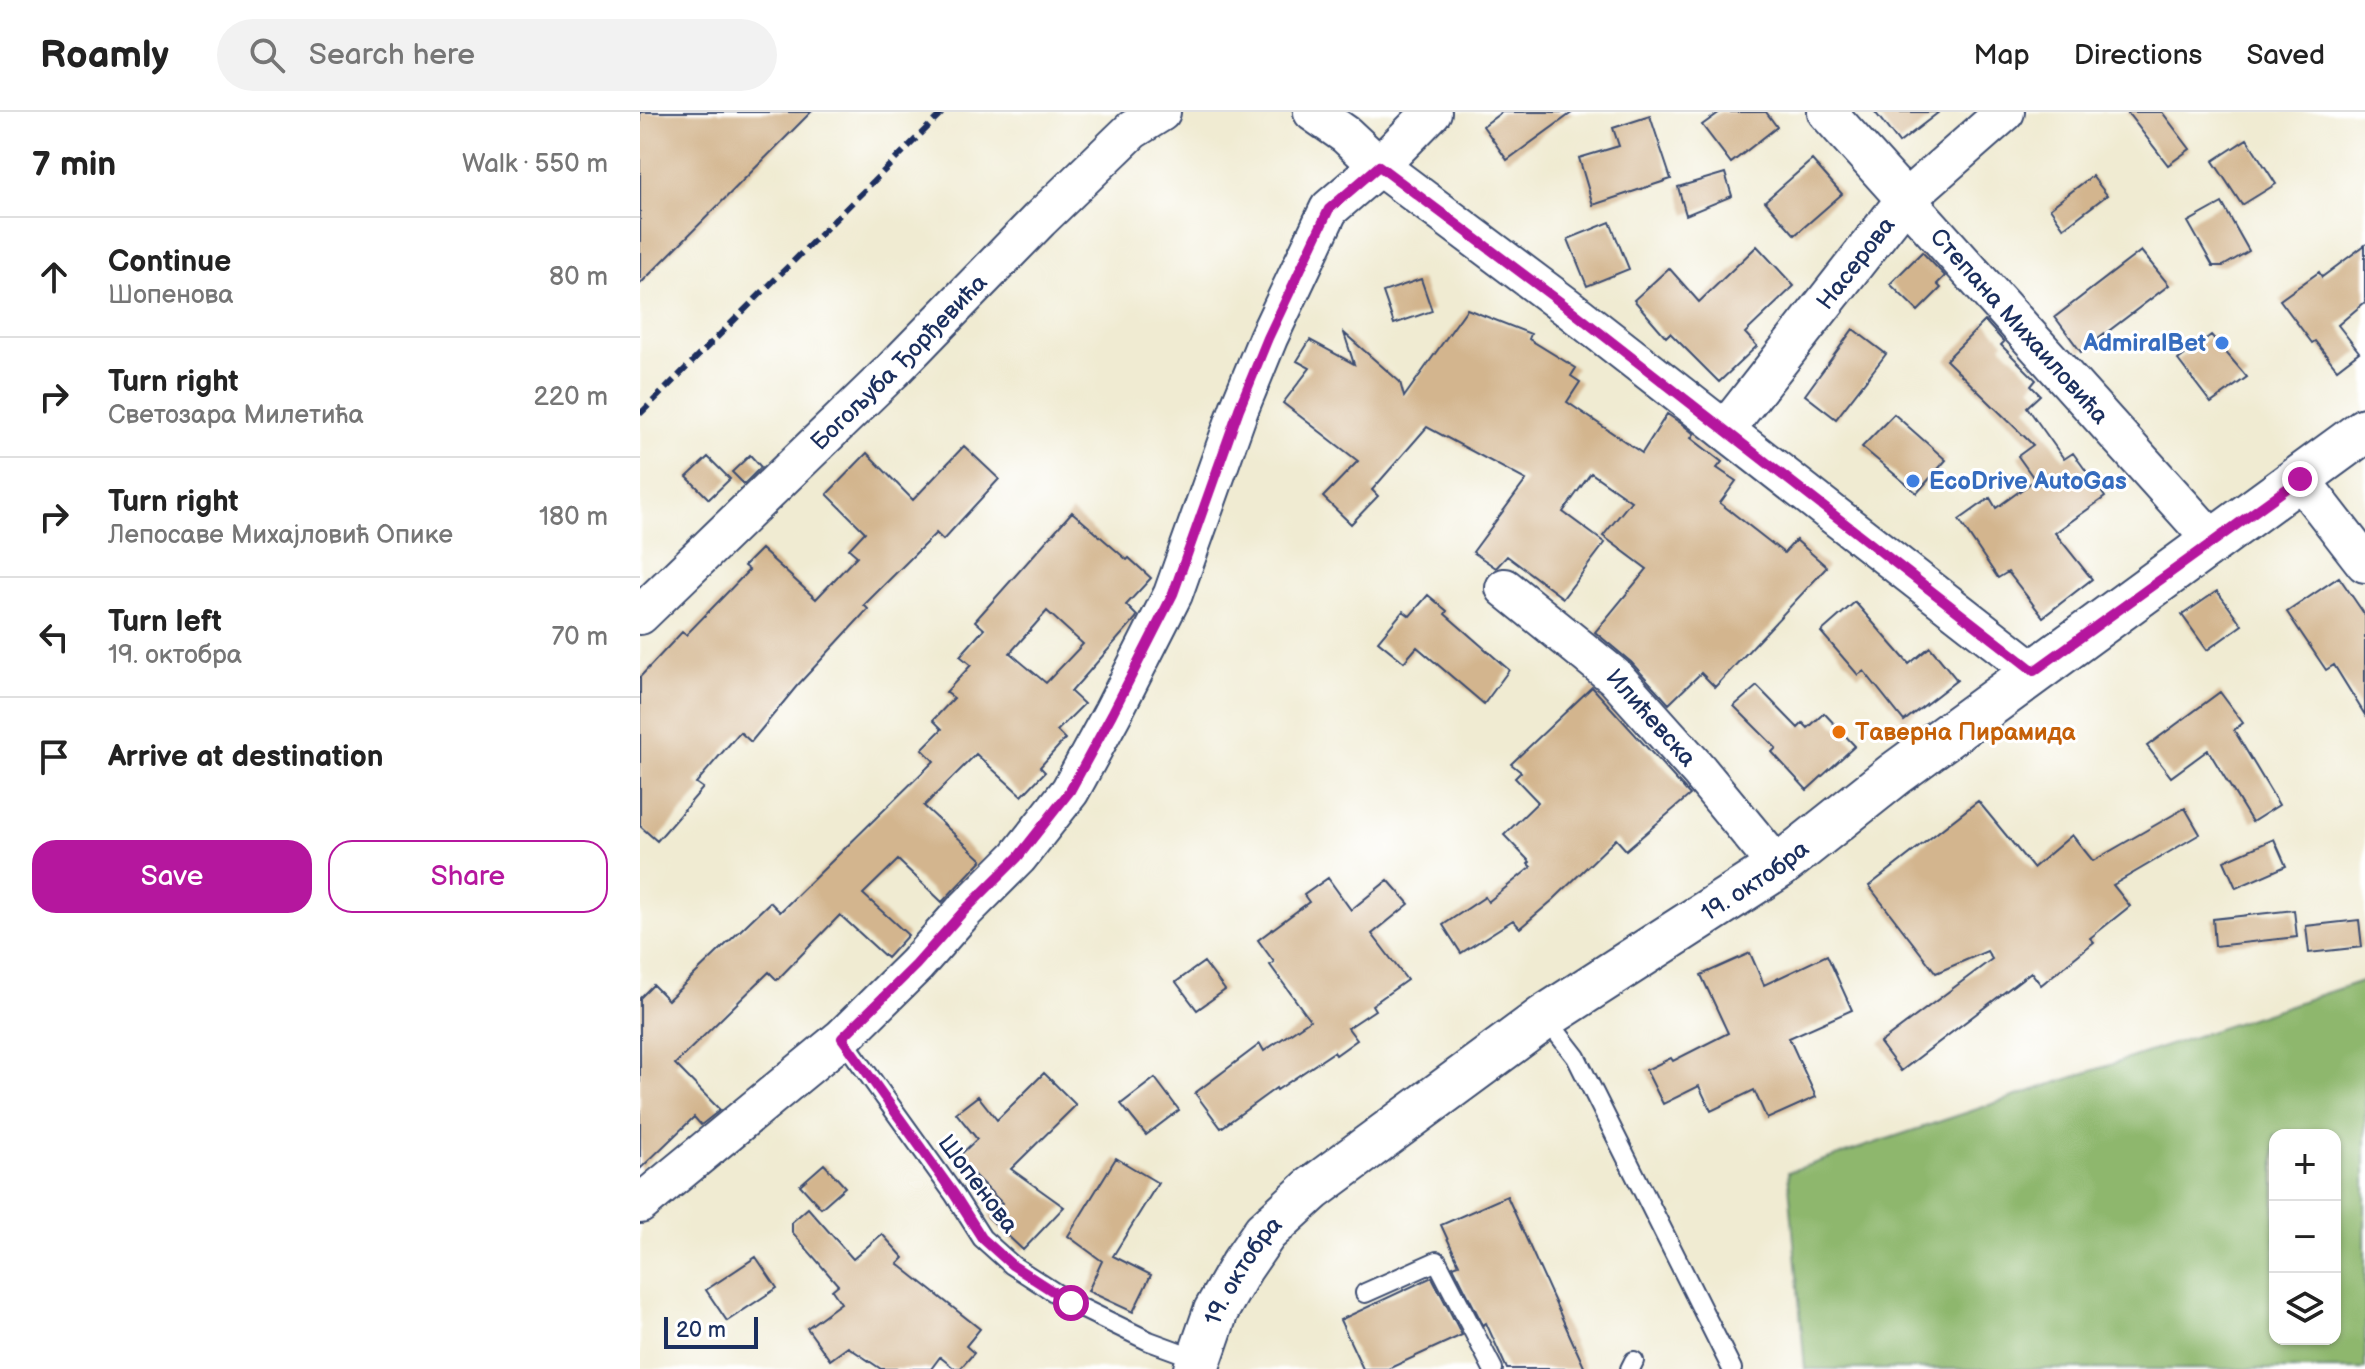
<!DOCTYPE html>
<meta charset="utf-8">
<style>
:root{--surface:#fff;--page:#f2f2f2;--text:#222;--muted:#767676;--line:#e0e0e0;--accent:#b5179e}
body{margin:0;font-family:"Balsamiq Sans",sans-serif;background:var(--page);color:var(--text)}
.controls{position:absolute;right:24px;bottom:24px;display:grid;overflow:hidden;border-radius:16px;box-shadow:0 2px 6px #0004}
.controls button{width:72px;height:72px;display:grid;place-items:center;padding:0;border:0;border-bottom:2px solid var(--line);background:var(--surface);color:var(--text);font:40px sans-serif}
.scale{position:absolute;left:24px;bottom:20px;width:94px;box-sizing:border-box;padding-left:8px;border:4px solid #1b2f5e;border-top:0;font-size:22px;line-height:28px;white-space:nowrap;color:#1b2f5e;-webkit-text-stroke:6px #fff;paint-order:stroke}
.stop{position:absolute;width:24px;height:24px;margin:-18px;border:6px solid #b5179e;border-radius:50%;background:#fff}
.stop.end{background:#b5179e;border-color:#fff;box-shadow:0 2px 8px #0008}
.list{margin:0;padding:0;list-style:none}
h2{display:flex;justify-content:space-between;align-items:center;height:104px;margin:0;padding:0 32px;font-size:34px}
h2 small{font-size:26px;font-weight:400;color:var(--muted)}
.list li{display:grid;grid-template-columns:52px 1fr auto;gap:24px;align-items:center;box-sizing:border-box;height:120px;padding:0 32px;border-top:2px solid var(--line)}
.list b{display:block;font-size:30px;white-space:nowrap}
.list p{margin:0;font-size:26px;white-space:nowrap;color:var(--muted)}
.list em{font-size:26px;font-style:normal;color:var(--muted)}
.actions{display:flex;gap:16px;padding:24px 32px}
.actions a{flex:1;padding:18px 0;border:2px solid var(--accent);border-radius:24px;text-align:center;font-size:28px;color:var(--accent)}
.actions .main{background:var(--accent);color:#fff}
.icon{flex:none;width:44px;height:44px;fill:none;stroke:currentColor;stroke-width:2;stroke-linecap:round;stroke-linejoin:round}
.map{position:relative;flex:none;width:1725px;height:1257px;overflow:hidden}
header{display:flex;align-items:center;gap:48px;box-sizing:border-box;height:112px;padding:0 40px;background:var(--surface);border-bottom:2px solid var(--line)}
header strong{font-size:38px}
nav{display:flex;gap:44px;margin-inline-start:auto;font-size:28px}
.search{width:560px;height:72px;background:var(--page);display:flex;align-items:center;gap:20px;box-sizing:border-box;padding:0 28px;border-radius:44px;color:var(--muted);font-size:30px}
main{display:flex}
aside{flex:1;background:var(--surface)}
.map>svg:first-child{display:block}
</style>
<header>
<strong>Roamly</strong>
<div class="search"><svg class="icon" aria-label="search" viewBox="0 0 24 24"><circle cx="10" cy="10" r="6"/><path d="M15 15l6 6"/></svg>Search here</div>
<nav><a>Map</a><a>Directions</a><a>Saved</a></nav>
</header>
<main>
<aside>
<h2>7 min<small>Walk · 550 m</small></h2>
<ul class="list">
<li><svg class="icon" aria-label="ahead" viewBox="0 0 24 24"><path d="M12 20V5M6 11l6-6 6 6"/></svg><div><b>Continue</b><p>Шопенова</p></div><em>80 m</em></li>
<li><svg class="icon" aria-label="right" viewBox="0 0 24 24"><path d="M7 20v-9h11M14 6l5 5-5 5"/></svg><div><b>Turn right</b><p>Светозара Милетића</p></div><em>220 m</em></li>
<li><svg class="icon" aria-label="right" viewBox="0 0 24 24"><path d="M7 20v-9h11M14 6l5 5-5 5"/></svg><div><b>Turn right</b><p>Лепосаве Михајловић Опике</p></div><em>180 m</em></li>
<li><svg class="icon" aria-label="left" viewBox="0 0 24 24"><path d="M17 20v-9H6M10 6l-5 5 5 5"/></svg><div><b>Turn left</b><p>19. октобра</p></div><em>70 m</em></li>
<li><svg class="icon" aria-label="arrive" viewBox="0 0 24 24"><path d="M6 21V4h12l-3 4 3 4H6"/></svg><div><b>Arrive at destination</b></div></li>
</ul>
<div class="actions"><a class="main">Save</a><a>Share</a></div>
</aside>
<div class="map">
<svg width="1725" height="1257" viewBox="0 0 1725 1257">
<rect width="100%" height="100%" fill="#fff"/>
<filter id="ink" filterUnits="userSpaceOnUse"><feTurbulence type="fractalNoise" baseFrequency=".0125" numOctaves="2"/><feDisplacementMap in="SourceGraphic" scale="16" xChannelSelector="R" yChannelSelector="G"/><feConvolveMatrix kernelMatrix="1 2 1 2 8 2 1 2 1" color-interpolation-filters="sRGB"/></filter>
<filter id="wash" filterUnits="userSpaceOnUse"><feTurbulence type="fractalNoise" baseFrequency=".006" numOctaves="4" result="noise"/><feDisplacementMap in="SourceGraphic" scale="32" xChannelSelector="R" yChannelSelector="G"/><feGaussianBlur stdDeviation="1.8" result="paint"/><feColorMatrix in="noise" values="0 0 0 0 0 0 0 0 0 0 0 0 0 0 0 0 0 1.4 0 .05"/><feComposite in="paint" operator="in"/></filter>
<g filter="url(#wash)">
<rect width="100%" height="100%" fill="#f0ebd2"/>
<path fill="#8eb76d" stroke="#547366" stroke-width="2" fill-rule="evenodd" d="M1725 868V1257H1165L1148 1060ZM1635 1023H1695V1227H1635Z"/>
<g id="blocks">
<path fill="#d3b58e" fill-rule="evenodd" d="M0 0H171L0 172Z
M862 0H933L867 48 843 14Z
M1080 0H1126L1137 15 1091 51 1062 13Z
M1235 0H1299L1259 31Z
M1487 0H1522L1550 37 1528 53Z
M1010 4 1031 67 953 93 939 46 979 34 973 16Z
M1607 27 1636 72 1602 93 1573 49Z
M1172 48 1202 82 1155 123 1125 89Z
M1085 61 1092 84 1046 103 1038 75Z
M1452 64 1467 83 1424 116 1410 96Z
M1582 91 1609 139 1583 154H1573L1548 110Z
M970 110 989 157 947 174 928 127Z
M1725 133V190L1698 213 1719 240 1697 257 1675 229 1672 231 1640 188 1679 160 1682 165Z
M1117 134 1154 174 1105 221 1117 234 1079 270 1030 221 1026 225 994 188 1029 156 1059 190Z
M1501 139 1529 173 1441 240 1415 205Z
M1282 140 1305 164 1297 172 1301 176 1278 199 1250 172Z
M781 167 792 199 754 212 743 180Z
M827 197 891 222 889 227 936 256 931 264 940 270 927 290 1002 341 1027 302 1042 312 1054 322 1051 326 1082 350 1077 356 1096 369 1080 391 1144 441 1156 428 1187 455 1075 575 1061 561 1029 592 991 550 955 520 1007 457 963 424 991 389 951 361 923 400 965 431 923 486 867 444 856 456 833 440 886 368 787 315 732 378 738 384 711 412 683 385 718 349 643 291 670 256 657 249 670 228 714 252 704 221 760 270 764 285Z
M1345 209 1364 230 1361 233 1396 268 1391 274 1400 283 1387 295 1424 347 1433 341 1465 385 1415 421 1452 467 1403 505 1368 460 1358 466 1319 408 1350 386 1356 396 1395 368 1378 344 1393 333 1306 248Z
M1213 217 1246 242 1196 307 1165 283Z
M1571 223 1607 265 1571 291 1538 248Z
M1254 302 1306 348 1277 381 1222 335Z
M324 334 359 367 303 428 296 421 224 493 228 497 156 575 111 630 100 620 56 671 63 676 17 729 0 714V565L42 520 46 523 109 458 104 454 121 437 176 487 217 444 209 437 225 420 187 382 227 341 273 388Z
M110 343 121 355 104 372 92 360Z
M68 345 90 367 69 387 47 365Z
M432 400 487 448 489 446 511 466 486 493 497 504 496 506 431 580 444 592 417 619 425 627 400 655 405 660 382 684 336 642 284 694 342 748 302 790 258 748 223 782 268 823 247 846 200 803 137 868 129 860 35 952 80 998 61 1013 54 1005 0 1057V886L13 873 28 888 130 790 140 800 294 649 282 637 302 617 293 608 314 586 306 580 331 553 320 544 344 517 335 509ZM407 499 443 532 406 571 370 541Z
M1699 465 1725 503V603L1694 553 1686 558 1647 500Z
M1577 479 1602 513 1567 538 1542 503Z
M788 483 807 499 805 502 869 558 844 592 777 535 764 550 738 529 763 499 770 504Z
M1215 490 1269 552 1290 535 1317 568 1264 609 1224 559 1218 563 1181 520Z
M1117 574 1158 616 1163 611 1168 616 1184 601 1215 634 1167 678 1132 640 1136 636 1094 594Z
M952 575 1050 683 986 738 976 727 914 787 880 816 873 808 821 841 803 813 845 785 848 790 891 755 888 752 890 750 864 723 898 690 875 666 881 660 871 652Z
M1580 580 1603 611 1594 618 1639 693 1612 710 1568 638 1531 665 1507 634Z
M1338 689 1393 756 1432 723 1453 749 1545 696 1560 722 1473 773 1490 794 1450 826 1454 830 1401 873 1391 860 1261 959 1240 931 1352 847 1347 839 1296 861 1229 774Z
M1634 727 1646 754 1596 776 1584 749Z
M688 766 711 798 748 768 769 792 732 822 767 868 732 893 735 898 708 916 717 928 696 943 694 940 637 978 636 976 581 1016 555 981 620 932 624 939 670 908 630 853 634 850 618 828 669 790 664 783Z
M1654 798 1657 825 1575 834 1573 807Z
M1719 808 1722 835 1669 841 1666 814Z
M1110 841 1124 873 1187 843 1212 898 1149 926 1176 985 1127 1007 1114 978 1071 999 1059 974 1023 992 1006 958 1031 946 1033 949 1088 921 1061 863Z
M564 850 585 878 557 898 536 870Z
M404 961 436 993 371 1057 424 1095 383 1138 348 1105 362 1091 317 1046 337 1027 316 1001 338 984 357 1008Z
M515 966 539 998 506 1023 481 992Z
M476 1046 518 1071 473 1144 511 1163 493 1200 448 1179 462 1149 428 1124Z
M184 1052 205 1075 181 1096 160 1073Z
M867 1084 945 1257H867L846 1211 843 1213 813 1154 819 1152 801 1113Z
M168 1096 213 1147 242 1122 264 1146 258 1152 340 1217 326 1234 334 1241 320 1257H315L300 1245 291 1257H241L208 1235 190 1248 167 1216 201 1191 192 1178 198 1173 152 1120V1110Z
M116 1145 137 1176 87 1209 66 1178Z
M792 1165 822 1223 748 1257H723L700 1208Z"/>
</g>
</g>
<g filter="url(#ink)">
<use href="#blocks" fill-opacity="0" stroke="#3b4b6f" stroke-width="2"/>
<g fill="none" stroke-linecap="round" stroke-linejoin="round">
<defs>
<path id="service" d="M905 905 936 945 1092 1257
M202 926 314 1082 342 1126 372 1153 431 1191 509 1229 558 1247
M725 1181 797 1149 853 1257
M990 1257 994 1249"/>
<g id="minor">
<path d="M673 0 706 23 739 54 927 195 1394 559"/>
<path id="s1" d="M1187 0 1573 429"/>
<path id="s2" d="M1085 318 1265 88 1365 0"/>
<path d="M1660 367 1725 451"/>
<path id="s3" d="M865 476 975 565 1059 659 1138 755"/>
<path id="s4" d="M0 503 252 259 399 108 492 18 521 0"/>
<path d="M0 1092 202 926 276 853 322 801 378 745 430 679 472 602 533 482 599 297 628 226 689 97 739 54 792 0"/>
</g>
<g id="tertiary">
<path id="s5" d="M556 1257 576 1199 601 1155 625 1120 672 1077 905 905 1138 755 1255 662 1725 318"/>
</g>
</defs>
<use href="#service" stroke="#3b4b6f" stroke-width="22"/>
<use href="#minor" stroke="#3b4b6f" stroke-width="42"/>
<use href="#tertiary" stroke="#3b4b6f" stroke-width="48"/>
<use href="#service" stroke="#fff" stroke-width="18"/>
<use href="#minor" stroke="#fff" stroke-width="38"/>
<use href="#tertiary" stroke="#fff" stroke-width="44"/>
<path stroke="#1b2f5e" stroke-width="6" stroke-dasharray="12 6" stroke-linecap="butt" d="M0 302 303 0"/>
</g>
</g>
<g fill="none" stroke-linecap="round" stroke-linejoin="round" filter="url(#ink)">
<path stroke="#b5179e" stroke-width="10" d="M431 1191 372 1153 342 1126 314 1082 202 926 276 853 322 801 378 745 430 679 472 602 533 482 599 297 628 226 689 97 739 54 927 195 1394 559 1660 367"/>
</g>
<g fill="#3f7fe0" stroke="#fff" stroke-width="3">
<circle cx="1582" cy="231" r="8"/>
<circle cx="1273" cy="369" r="8"/>
</g>
<circle fill="#e8710a" stroke="#fff" stroke-width="3" cx="1199" cy="620" r="8"/>
<g text-anchor="middle" dominant-baseline="central" stroke-width="6" stroke-linejoin="round" paint-order="stroke">
<g font-size="24" fill="#1b2f5e" stroke="#fff">
<text stroke="none"><textPath href="#s2" startOffset="212">Насерова</textPath></text>
<text stroke="none"><textPath href="#s1" startOffset="288">Степана Михаиловића</textPath></text>
<text stroke="none"><textPath href="#s4" startOffset="362">Богољуба Ђорђевића</textPath></text>
<text stroke="none"><textPath href="#s3" startOffset="196">Илићевска</textPath></text>
<text stroke="none"><textPath href="#s5" startOffset="758">19. октобра</textPath></text>
<text transform="translate(338 1072) rotate(53)">Шопенова</text>
<text stroke="none"><textPath href="#s5" startOffset="110">19. октобра</textPath></text>
</g>
<g font-size="24" font-weight="bold" fill="#366cbe" stroke="#fff" text-anchor="end">
<text x="1566" y="231">AdmiralBet</text>
<text x="1289" y="369" text-anchor="start">EcoDrive AutoGas</text>
</g>
<g font-size="24" font-weight="bold" fill="#c56008" stroke="#fff" text-anchor="start">
<text x="1215" y="620">Таверна Пирамида</text>
</g>
</g>
</svg>
<div class="controls">
<button>+</button>
<button>−</button>
<button><svg class="icon" aria-label="layers" viewBox="0 0 24 24"><path d="M12 4l9 5-9 5-9-5zM3 14l9 5 9-5"/></svg></button>
</div>
<div class="scale">20 m</div>
<div class="stop" style="left:431px;top:1191px"></div>
<div class="stop end" style="left:1660px;top:367px"></div>
</div>
</main>
